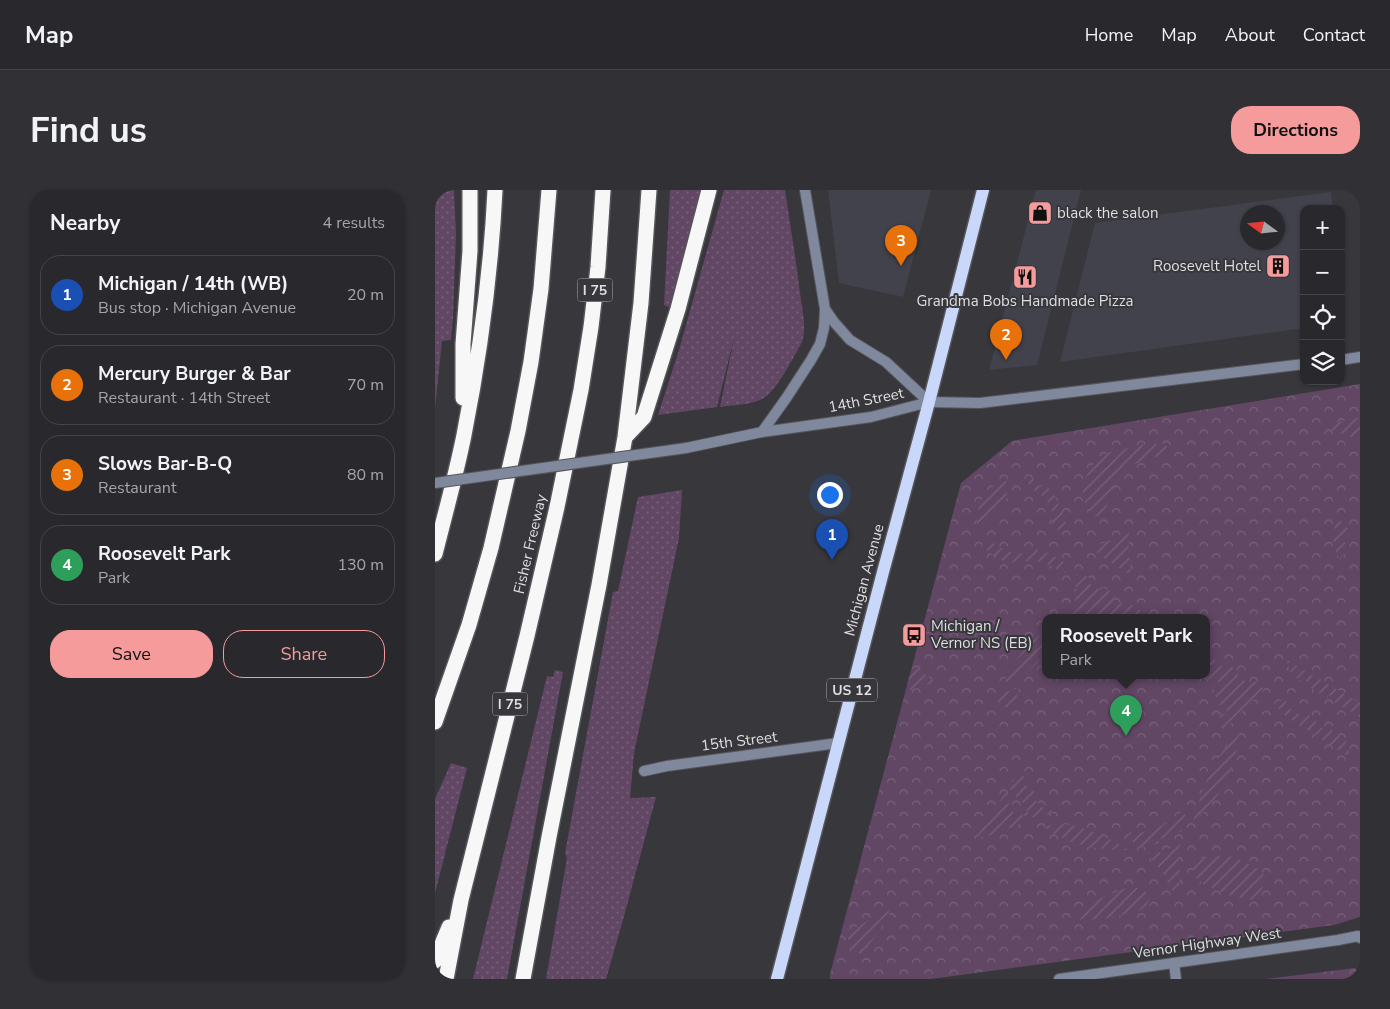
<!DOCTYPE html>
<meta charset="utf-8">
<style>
:root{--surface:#29292d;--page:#313135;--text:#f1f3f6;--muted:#a5a6aa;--line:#454549;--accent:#f59b9c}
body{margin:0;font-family:"Nunito Sans",sans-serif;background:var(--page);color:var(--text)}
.controls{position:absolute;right:15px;top:15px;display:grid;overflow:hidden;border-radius:10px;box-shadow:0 1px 4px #0004}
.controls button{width:45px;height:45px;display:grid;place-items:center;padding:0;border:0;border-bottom:1px solid var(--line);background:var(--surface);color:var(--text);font:25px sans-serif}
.compass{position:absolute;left:805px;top:15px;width:45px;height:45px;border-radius:50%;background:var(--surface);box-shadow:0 1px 4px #0004;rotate:285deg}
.you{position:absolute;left:394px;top:304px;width:18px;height:18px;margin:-12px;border:4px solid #fff;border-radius:50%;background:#1a73e8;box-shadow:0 0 0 8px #1a73e833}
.badge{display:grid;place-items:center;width:32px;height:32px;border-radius:50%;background:var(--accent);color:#fff;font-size:16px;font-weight:700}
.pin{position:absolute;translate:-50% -41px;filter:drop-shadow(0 1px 2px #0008)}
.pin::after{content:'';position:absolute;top:26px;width:18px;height:15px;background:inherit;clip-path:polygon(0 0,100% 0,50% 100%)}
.popup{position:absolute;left:607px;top:424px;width:168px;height:65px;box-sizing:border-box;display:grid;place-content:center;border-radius:10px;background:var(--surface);filter:drop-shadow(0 1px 4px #0005);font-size:16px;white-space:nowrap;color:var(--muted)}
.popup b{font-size:19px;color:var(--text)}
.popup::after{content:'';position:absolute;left:50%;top:100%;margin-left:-10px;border:10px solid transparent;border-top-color:var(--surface)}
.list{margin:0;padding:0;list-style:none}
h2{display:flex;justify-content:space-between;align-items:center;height:65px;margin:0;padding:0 20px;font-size:21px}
h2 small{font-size:16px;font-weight:400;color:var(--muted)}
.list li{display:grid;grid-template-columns:32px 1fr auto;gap:15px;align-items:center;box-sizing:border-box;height:80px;margin:0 10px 10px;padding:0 10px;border:1px solid var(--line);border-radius:20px}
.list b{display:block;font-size:19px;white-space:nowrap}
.list p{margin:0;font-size:16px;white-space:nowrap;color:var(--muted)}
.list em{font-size:16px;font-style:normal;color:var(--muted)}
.actions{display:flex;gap:10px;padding:15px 20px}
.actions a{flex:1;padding:11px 0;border:1px solid var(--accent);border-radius:20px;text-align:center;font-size:18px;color:var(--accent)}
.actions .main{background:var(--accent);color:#111}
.icon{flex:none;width:28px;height:28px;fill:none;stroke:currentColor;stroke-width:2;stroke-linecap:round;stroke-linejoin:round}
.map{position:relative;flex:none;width:925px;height:789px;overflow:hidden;border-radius:20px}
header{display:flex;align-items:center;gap:30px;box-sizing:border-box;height:70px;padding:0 25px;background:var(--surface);border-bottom:1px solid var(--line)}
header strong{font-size:24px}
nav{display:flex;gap:28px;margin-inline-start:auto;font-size:18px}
.intro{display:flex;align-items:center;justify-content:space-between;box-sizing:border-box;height:120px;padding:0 30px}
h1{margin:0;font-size:35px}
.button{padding:12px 22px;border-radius:20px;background:var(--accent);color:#111;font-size:18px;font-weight:700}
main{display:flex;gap:30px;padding:0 30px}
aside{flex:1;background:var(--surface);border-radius:20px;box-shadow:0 1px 4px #0004}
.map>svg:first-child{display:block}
</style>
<header>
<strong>Map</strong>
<nav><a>Home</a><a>Map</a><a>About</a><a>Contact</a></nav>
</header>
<div class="intro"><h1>Find us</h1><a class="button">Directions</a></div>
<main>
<aside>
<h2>Nearby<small>4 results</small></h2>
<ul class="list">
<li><span class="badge" style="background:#1a4fb4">1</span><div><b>Michigan / 14th (WB)</b><p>Bus stop · Michigan Avenue</p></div><em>20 m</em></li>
<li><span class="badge" style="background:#e8710a">2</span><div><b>Mercury Burger &amp; Bar</b><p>Restaurant · 14th Street</p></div><em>70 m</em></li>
<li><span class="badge" style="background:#e8710a">3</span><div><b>Slows Bar-B-Q</b><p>Restaurant</p></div><em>80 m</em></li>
<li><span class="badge" style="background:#2e9e5b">4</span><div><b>Roosevelt Park</b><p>Park</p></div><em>130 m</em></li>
</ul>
<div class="actions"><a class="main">Save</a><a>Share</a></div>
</aside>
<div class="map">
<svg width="925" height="789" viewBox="0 0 925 789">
<defs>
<pattern id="grass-dots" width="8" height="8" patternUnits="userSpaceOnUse" patternTransform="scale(1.25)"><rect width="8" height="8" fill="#624765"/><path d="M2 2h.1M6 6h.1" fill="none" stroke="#78617b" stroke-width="1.8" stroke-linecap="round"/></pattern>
<pattern id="park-crowns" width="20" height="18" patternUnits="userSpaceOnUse" patternTransform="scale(1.25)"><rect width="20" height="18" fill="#624765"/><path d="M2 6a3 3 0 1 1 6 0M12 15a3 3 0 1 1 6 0" fill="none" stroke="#78617b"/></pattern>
<pattern id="garden-furrows" width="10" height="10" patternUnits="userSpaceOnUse" patternTransform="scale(1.25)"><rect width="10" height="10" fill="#624765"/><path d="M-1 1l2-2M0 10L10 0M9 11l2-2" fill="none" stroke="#78617b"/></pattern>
</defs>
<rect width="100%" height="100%" fill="#37373c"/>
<path fill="#41424c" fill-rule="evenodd" d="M393 0H496L468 107 404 93Z
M601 0H646L602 175 554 180Z
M896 2 898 19H869V138L625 172 660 33ZM842 22V52H812V22Z"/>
<path fill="url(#grass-dots)" d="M0 0H19L21 44 18 128 16 150 7 151 0 218Z
M235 0H267L256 43 234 117 229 115Z
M289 0H350C355 34 361 69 365 103 367 119 372 137 367 152 359 166 341 203 327 209 315 215 298 215 285 217L300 144 282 217 223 225 244 160Z
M247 300 244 348 199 563 195 608 221 607 188 730 171 789H111L132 668 130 663 178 402 183 401 203 307Z
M120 480 128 482 72 789H38L112 486 118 487Z
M16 573 32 578 0 703V609Z"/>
<path fill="url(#park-crowns)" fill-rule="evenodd" d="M925 194V727L899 735 496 789H395V784L526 293 577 251ZM611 427H771V485H611Z
M920 778 925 786V789H830Z"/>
<path fill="url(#garden-furrows)" d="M925 227V248L916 247 897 240 895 234Z
M711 254H730L734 260 723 266 697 275 680 294 668 325 659 327C645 309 644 297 656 278 658 275 660 270 662 268 671 261 700 257 711 254Z
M592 287 601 290 600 294 606 297 608 293C623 305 626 320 632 338L625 341 617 334C621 317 609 305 595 298Z
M571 290C575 314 565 328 542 335 541 314 550 297 571 290Z
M903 328 913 339 909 350 913 360 905 370C897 357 896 341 903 328Z
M693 342 694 343C693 358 694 367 696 381L695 383H692L681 376 683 373 681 371 678 374 663 364 660 360V356L682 348Z
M558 353C562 355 565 357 569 359 579 365 591 364 601 359L613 363 628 371 630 383C620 378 608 370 597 371 587 371 579 374 569 371 561 368 556 362 549 359L547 354Z
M646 383 656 389 653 393 666 400 668 397 681 405 679 409 690 416 692 412 706 421 704 425 709 427H637L641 403 640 387 642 384Z
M611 441C611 447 613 456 610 461 604 477 584 487 569 492 578 471 592 454 611 441Z
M772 461 781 467 779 471 790 478 793 474 804 482 802 486 815 494 818 490 827 497 828 501 826 505 815 513 791 539 788 540 786 537 785 525 792 523 790 514 783 515 778 498 785 495 781 486 774 490 771 485Z
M852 470 925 513V527L921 525 922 523 920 521 918 523 896 510 897 507 894 505 892 508 871 495 873 491 870 490 868 492C857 485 854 483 852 470Z
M478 478H483C487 485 497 487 501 494L490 495 475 500 472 494 476 482Z
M582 498 584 500 577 522 561 510V506C566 502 575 502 582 498Z
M849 510 857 515 855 519 867 526 870 523 882 530 880 534 893 542 895 539C907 546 915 551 914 567L852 527 844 519 842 515 845 511Z
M803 542C802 549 802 556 801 562 797 591 778 613 758 633 764 610 771 587 784 567 789 558 796 550 803 542Z
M584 581 586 582 590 589 588 591 593 599 596 598 602 606 599 609 609 619 612 616 617 621 618 623 600 629 587 617 590 615 585 609 583 610 574 597Z
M571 602 576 610 573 614 581 625 585 623 593 631 550 647H545L543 645 545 640Z
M747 622 750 625 747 641 731 650 730 647 723 650 724 653 706 658 695 650 693 645 695 642 705 640V643L722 638 738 630V627Z
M623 633C649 636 671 646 693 660 660 660 636 656 609 637Z
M745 649 744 668 745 699 743 702 740 703 736 699 729 685 712 663 723 659 725 663 738 657 737 653Z
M777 665 800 667 825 680 831 688 824 706 814 710 796 706 768 694 759 685 758 676 764 669Z
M691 698H708L715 708 710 718C687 726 664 732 640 729L664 709Z
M453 721 455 722 454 726 427 765C418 759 414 753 411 742Z"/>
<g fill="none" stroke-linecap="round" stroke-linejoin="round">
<defs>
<path id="minor" d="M906 170 925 167
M494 212 545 213 869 174
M209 581 232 576 403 553
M739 773 741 789"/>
<path id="tertiary" d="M370 0 390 119 399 132 415 150 451 172 494 212
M327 242 352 207 376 170 385 154 389 138 390 119
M251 258 327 242 436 227 494 212
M624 789 903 750 923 746 925 748"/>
<path id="primary" d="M342 789 448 382 494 212 548 0"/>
<path id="motorway" d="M28 208V154L35 61V0
M190 247 209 227 243 119 274 0
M0 364C10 324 21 285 29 245 45 164 56 83 60 0
M0 532 34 435 56 358 83 241 96 172 106 99 114 0
M0 771 14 737
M11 789 26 710 92 446 122 317 146 200 156 137 163 77 168 0
M88 789 114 647 164 395 190 247 206 113 214 0"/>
</defs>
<use href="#minor" stroke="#55555a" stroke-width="12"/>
<use href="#tertiary" stroke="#55555a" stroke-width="12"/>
<use href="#primary" stroke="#55555a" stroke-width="15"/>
<use href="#motorway" stroke="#55555a" stroke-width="18"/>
<use href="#minor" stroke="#7f889c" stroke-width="10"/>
<use href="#tertiary" stroke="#7f889c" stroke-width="10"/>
<use href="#primary" stroke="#c9d8fa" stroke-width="12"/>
<use href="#motorway" stroke="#f7f7f7" stroke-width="15"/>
<defs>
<path id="tertiary-bridge" d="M0 293 251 258"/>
</defs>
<use href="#tertiary-bridge" stroke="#55555a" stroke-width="12" stroke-linecap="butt"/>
<use href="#tertiary-bridge" stroke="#7f889c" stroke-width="10"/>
</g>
<defs>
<symbol id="shop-square" viewBox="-11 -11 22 22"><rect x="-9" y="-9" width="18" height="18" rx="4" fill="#f59b9c" stroke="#37373c"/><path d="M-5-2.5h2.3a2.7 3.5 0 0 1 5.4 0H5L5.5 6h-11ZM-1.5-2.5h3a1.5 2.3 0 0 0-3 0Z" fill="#111"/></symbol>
<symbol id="building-square" viewBox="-11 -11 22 22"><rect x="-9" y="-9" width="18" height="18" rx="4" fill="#f59b9c" stroke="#37373c"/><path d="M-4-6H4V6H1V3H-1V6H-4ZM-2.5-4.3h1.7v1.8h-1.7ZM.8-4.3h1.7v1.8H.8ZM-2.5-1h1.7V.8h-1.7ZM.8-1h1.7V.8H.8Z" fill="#111"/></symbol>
<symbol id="restaurant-square" viewBox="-11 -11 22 22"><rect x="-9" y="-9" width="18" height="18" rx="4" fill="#f59b9c" stroke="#37373c"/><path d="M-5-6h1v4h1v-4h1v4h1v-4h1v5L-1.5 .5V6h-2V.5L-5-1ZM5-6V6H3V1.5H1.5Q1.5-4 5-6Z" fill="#111"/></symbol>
<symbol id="bus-square" viewBox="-11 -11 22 22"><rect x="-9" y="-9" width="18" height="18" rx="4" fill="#f59b9c" stroke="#37373c"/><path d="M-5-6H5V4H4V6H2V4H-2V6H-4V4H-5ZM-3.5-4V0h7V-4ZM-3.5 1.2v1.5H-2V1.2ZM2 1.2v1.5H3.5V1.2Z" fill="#111"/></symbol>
</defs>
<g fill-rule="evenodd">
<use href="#shop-square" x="591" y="9" width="28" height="28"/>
<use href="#building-square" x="829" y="62" width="28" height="28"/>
<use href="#restaurant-square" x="576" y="73" width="28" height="28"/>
<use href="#bus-square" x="465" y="431" width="28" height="28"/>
</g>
<g text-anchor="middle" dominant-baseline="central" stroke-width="4" stroke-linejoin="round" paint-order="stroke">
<g fill="#37373c" stroke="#adadb0" stroke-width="1">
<rect x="142.5" y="88.5" width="35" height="23" rx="4"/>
<rect x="392" y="488.5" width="50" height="23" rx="4"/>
<rect x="57.5" y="502.5" width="35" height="23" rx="4"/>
</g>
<g font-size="14" font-weight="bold" fill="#dfdfe2">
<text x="160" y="100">I 75</text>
<text x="417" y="500">US 12</text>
<text x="75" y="514">I 75</text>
</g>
<g font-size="15" fill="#dfdfe2" stroke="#37373c" text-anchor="start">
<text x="622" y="23">black the salon</text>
<text x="826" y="76" text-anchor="end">Roosevelt Hotel</text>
<text x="590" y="111" text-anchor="middle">Grandma Bobs Handmade Pizza</text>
<text x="496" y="436">Michigan /<tspan x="496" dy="17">Vernor NS (EB)</tspan></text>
</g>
<g font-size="15" fill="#dfdfe2" stroke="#37373c">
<text transform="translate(431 210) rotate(-11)">14th Street</text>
<text transform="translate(95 354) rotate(-77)">Fisher Freeway</text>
<text transform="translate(429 390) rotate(-75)">Michigan Avenue</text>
<text transform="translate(304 551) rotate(-7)">15th Street</text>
<text transform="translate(772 753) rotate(-8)">Vernor Highway West</text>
</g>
</g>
</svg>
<div class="controls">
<button>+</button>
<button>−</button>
<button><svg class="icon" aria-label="locate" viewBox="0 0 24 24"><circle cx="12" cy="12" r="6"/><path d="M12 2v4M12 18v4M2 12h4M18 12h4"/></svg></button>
<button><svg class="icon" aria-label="layers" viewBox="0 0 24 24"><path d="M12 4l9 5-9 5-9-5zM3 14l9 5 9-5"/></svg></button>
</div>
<svg class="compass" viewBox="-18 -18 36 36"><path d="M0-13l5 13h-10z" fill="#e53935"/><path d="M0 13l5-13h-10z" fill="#a5a6aa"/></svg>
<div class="you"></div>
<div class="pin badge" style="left:397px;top:370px;background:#1a4fb4">1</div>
<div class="pin badge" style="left:571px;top:170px;background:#e8710a">2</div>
<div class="pin badge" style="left:466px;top:76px;background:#e8710a">3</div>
<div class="pin badge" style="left:691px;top:546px;background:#2e9e5b">4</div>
<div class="popup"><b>Roosevelt Park</b>Park</div>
</div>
</main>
